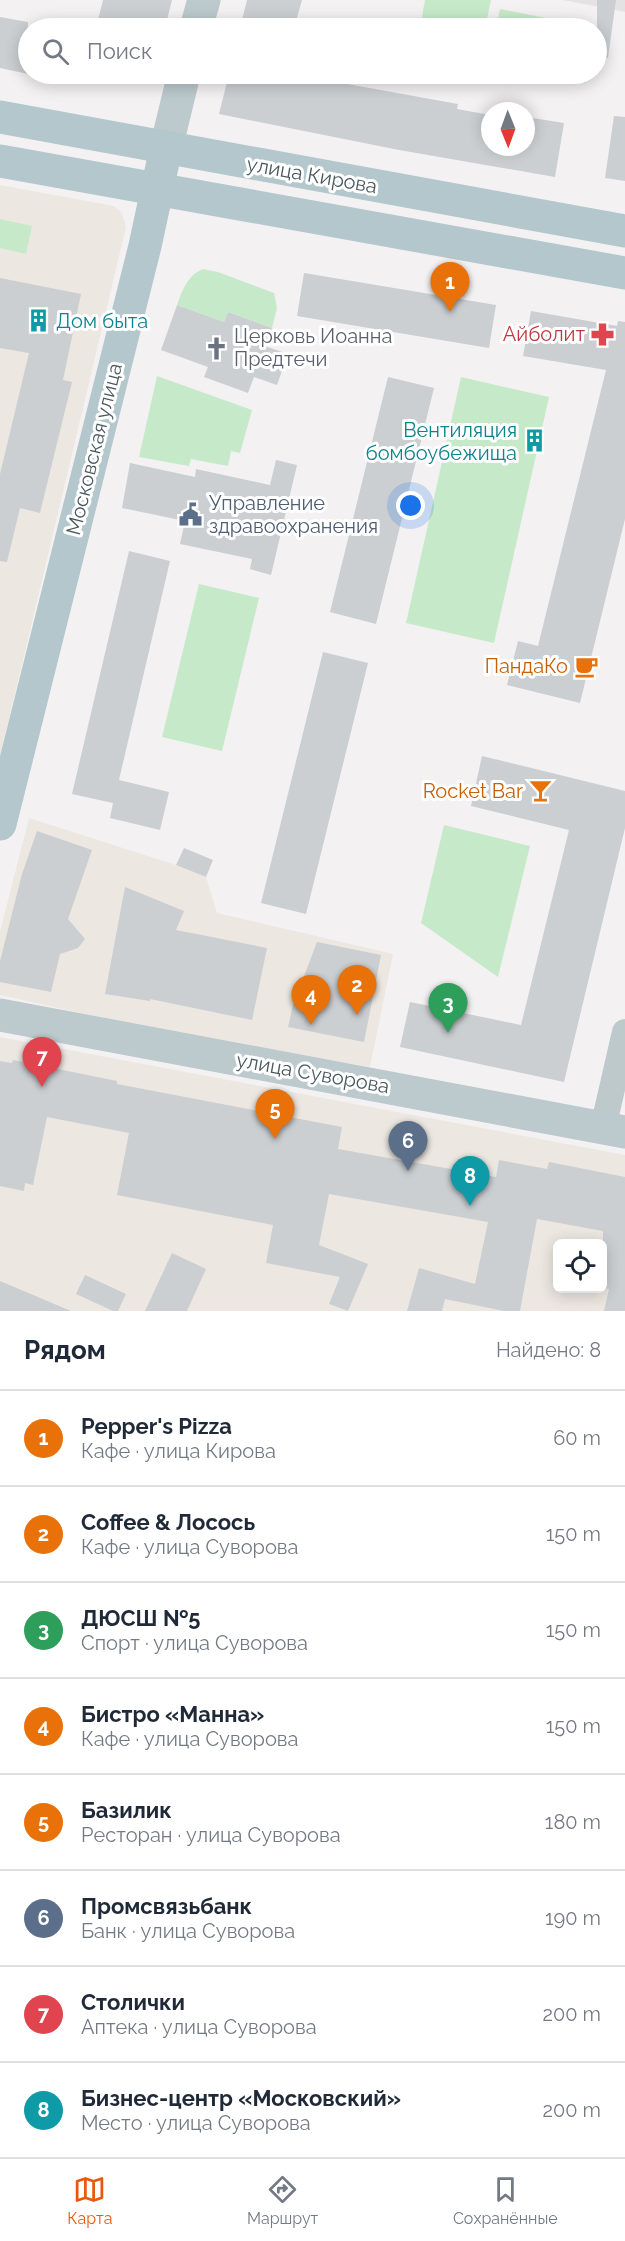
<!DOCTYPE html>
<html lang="ru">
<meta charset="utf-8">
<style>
:root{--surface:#fff;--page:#f6f6f7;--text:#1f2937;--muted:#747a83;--line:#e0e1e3;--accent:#ea580c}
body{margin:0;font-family:Raleway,sans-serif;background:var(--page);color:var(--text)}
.controls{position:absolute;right:18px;bottom:18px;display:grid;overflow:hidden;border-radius:9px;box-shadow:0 3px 15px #0003}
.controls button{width:54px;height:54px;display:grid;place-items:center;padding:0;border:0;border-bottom:2px solid var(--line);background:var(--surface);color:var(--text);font:30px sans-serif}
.compass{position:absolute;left:481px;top:102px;width:54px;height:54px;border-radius:50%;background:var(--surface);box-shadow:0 3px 15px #0003;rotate:179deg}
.you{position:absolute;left:411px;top:506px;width:21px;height:21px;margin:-15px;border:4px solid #fff;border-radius:50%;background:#1a73e8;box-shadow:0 0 0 9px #1a73e833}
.badge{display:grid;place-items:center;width:39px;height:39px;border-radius:50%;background:var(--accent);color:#fff;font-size:20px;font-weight:700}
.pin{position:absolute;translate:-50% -50px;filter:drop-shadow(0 2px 3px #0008)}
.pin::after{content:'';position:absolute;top:32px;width:21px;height:18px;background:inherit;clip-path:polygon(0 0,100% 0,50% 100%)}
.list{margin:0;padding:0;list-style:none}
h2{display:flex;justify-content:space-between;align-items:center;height:78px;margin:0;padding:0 24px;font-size:26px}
h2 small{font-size:20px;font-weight:400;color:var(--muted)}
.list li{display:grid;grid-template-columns:39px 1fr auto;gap:18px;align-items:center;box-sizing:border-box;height:96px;padding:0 24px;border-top:2px solid var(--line)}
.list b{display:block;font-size:22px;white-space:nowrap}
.list p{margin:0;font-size:20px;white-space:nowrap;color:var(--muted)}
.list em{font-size:20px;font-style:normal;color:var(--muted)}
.icon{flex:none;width:33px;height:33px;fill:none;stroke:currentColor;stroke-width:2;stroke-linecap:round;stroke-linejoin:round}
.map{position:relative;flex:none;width:625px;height:1311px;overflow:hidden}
.search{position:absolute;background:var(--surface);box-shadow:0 3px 15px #0003;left:18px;right:18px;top:18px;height:66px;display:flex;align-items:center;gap:15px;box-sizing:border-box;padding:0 21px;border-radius:33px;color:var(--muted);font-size:22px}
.sheet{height:846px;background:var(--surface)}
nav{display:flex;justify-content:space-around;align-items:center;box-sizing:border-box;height:84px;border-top:2px solid var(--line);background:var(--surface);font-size:16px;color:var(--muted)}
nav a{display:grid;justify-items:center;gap:3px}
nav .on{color:var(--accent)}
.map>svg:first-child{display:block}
</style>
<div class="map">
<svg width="625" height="1311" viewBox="0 0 625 1311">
<rect width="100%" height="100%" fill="#f3f1f2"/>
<path fill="#ece7e1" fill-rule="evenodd" d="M0 185 114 206 122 213 126 227 0 757Z
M29 818 176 865 206 877 217 913 393 954 370 1067 162 1031 0 995V932Z
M0 1037 625 1155V1311H0ZM558 1244H602V1288H558Z"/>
<path fill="#e4e2e3" d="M563 0H625V12L616 10Z"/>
<path fill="#c6eac9" d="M425 0H491L485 28H420Z
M500 9 597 28V30L496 28Z
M536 74H588L586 83Z
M0 219 32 226 26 254 0 248Z
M203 269 218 272 274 293 277 308 272 328 228 312 224 322 177 305C183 289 187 276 203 269Z
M157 376 252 410 240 453 231 451 228 466 191 459 189 466 139 457Z
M461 377 549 397 494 643 406 623Z
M199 584 259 598 222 751 162 737Z
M444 825 530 846 498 977 421 923Z"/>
<path fill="#cbcfd2" d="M103 0H172L165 28H96Z
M247 0H302L294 28H240Z
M597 0H616L608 58 597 57Z
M0 17 28 22V74L0 68Z
M229 74H292L458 104 457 109 490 115V147H526V117L564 123 555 177 399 150 219 114Z
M614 116 625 117V181L605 178Z
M304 273 496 305 489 348 297 316Z
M0 278 81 294 63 380 72 382 40 513 20 508 7 562 0 561V474L29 353 0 348Z
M177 305 224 322 228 312 272 328 265 346 288 354 277 385 254 377 248 393 204 377 208 367 161 350Z
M531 311 617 326 618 321 625 322V519L580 703 507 685 518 641 538 646 606 370 523 356Z
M388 377 434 388 376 624 330 612Z
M276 460 297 465 271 575 250 569 252 559 180 544 185 521 122 508 130 463 195 477 196 469 270 485Z
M129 551 170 561 119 780 169 792 160 830 110 818 113 803 72 794Z
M323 652 368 663 306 914 261 903Z
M482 756 625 791V828L564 1082 400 1047 410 1002 521 1025 569 830 471 806Z
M37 831 92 850 68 919 85 939 78 948 60 954 51 992 0 982V961L22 874Z
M184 848 213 860 206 877 176 865Z
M125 887 184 911 176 930 267 948 252 1020 150 999V1001L105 994Z
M317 942 381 955 364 1042 288 1027 293 1005Z
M13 1060 117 1081V1084L342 1127 338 1149 496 1177 499 1160 547 1169 549 1162 625 1177V1311H604L609 1289 603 1288V1231L537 1219 520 1311H504L445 1299 442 1311H407L419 1268 475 1284 488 1222 329 1194 319 1245 368 1264 348 1311 329 1304 340 1277 266 1263 273 1225 117 1195 129 1133 47 1117 33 1185 25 1183 24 1191 0 1186V1061L12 1063Z
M172 1253 206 1269 187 1311H145Z
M85 1275 126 1294 118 1311H113L76 1294Z
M0 1281 71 1311H0Z"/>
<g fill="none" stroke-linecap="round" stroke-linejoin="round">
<path stroke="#bec9cb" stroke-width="26" d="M603 1128 625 1032"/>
<path stroke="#bcc9cd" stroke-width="33" d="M196 28 204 0
M166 148 184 74
M0 1015 625 1132"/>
<path stroke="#b4c7cc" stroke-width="33" d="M0 117 625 231
M0 161 625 273
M0 824 145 246 166 148"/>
</g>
<defs>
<symbol id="building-bare" viewBox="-9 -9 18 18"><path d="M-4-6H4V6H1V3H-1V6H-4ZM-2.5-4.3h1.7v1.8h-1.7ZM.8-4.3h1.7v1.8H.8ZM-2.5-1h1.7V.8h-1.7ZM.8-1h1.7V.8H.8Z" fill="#0f9aa8" stroke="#fff" stroke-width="2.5" paint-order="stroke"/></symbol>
<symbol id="pharmacy-bare" viewBox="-9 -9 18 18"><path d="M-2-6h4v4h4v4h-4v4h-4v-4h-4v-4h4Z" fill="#e0444e" stroke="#fff" stroke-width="2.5" paint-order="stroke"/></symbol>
<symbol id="church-bare" viewBox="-9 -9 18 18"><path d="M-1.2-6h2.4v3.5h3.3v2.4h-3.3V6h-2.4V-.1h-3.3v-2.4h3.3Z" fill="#6b7280" stroke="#fff" stroke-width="2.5" paint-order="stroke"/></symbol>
<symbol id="civic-bare" viewBox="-9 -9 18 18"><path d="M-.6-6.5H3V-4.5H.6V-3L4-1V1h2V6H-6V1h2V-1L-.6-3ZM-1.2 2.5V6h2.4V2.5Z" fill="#5c6f8a" stroke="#fff" stroke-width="2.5" paint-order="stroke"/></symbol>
<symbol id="cafe-bare" viewBox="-9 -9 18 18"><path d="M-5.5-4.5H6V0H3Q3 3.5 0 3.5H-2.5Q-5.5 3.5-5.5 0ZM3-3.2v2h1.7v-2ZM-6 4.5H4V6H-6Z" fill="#e8710a" stroke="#fff" stroke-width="2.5" paint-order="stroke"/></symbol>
<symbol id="bar-bare" viewBox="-9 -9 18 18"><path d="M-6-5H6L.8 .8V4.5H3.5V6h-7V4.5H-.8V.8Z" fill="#e8710a" stroke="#fff" stroke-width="2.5" paint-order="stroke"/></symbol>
</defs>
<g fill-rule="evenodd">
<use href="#building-bare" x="22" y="304" width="33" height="33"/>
<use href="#pharmacy-bare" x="586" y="318" width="33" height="33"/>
<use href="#church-bare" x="200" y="332" width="33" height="33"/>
<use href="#building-bare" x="518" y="424" width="33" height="33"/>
<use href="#civic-bare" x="174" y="498" width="33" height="33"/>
<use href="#cafe-bare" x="570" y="650" width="33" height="33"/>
<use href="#bar-bare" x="524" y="774" width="33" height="33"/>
</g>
<g text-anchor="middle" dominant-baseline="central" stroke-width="6" stroke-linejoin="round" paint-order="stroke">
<g font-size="20" fill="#4b595c" stroke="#fff">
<text transform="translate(312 175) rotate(10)">улица Кирова</text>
<text transform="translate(94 449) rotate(-76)">Московская улица</text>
<text transform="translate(313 1073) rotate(10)">улица Суворова</text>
</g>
<g font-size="20" fill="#0d838f" stroke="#fff" text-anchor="start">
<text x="56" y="321">Дом быта</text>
<text x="517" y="430" text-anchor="end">Вентиляция<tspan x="517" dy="23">бомбоубежища</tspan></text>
</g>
<g font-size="20" fill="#be3a42" stroke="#fff" text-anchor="end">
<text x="585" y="334">Айболит</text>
</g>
<g font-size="20" fill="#5b616d" stroke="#fff" text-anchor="start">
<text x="234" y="336">Церковь Иоанна<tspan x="234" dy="23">Предтечи</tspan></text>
</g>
<g font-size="20" fill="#4e5e75" stroke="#fff" text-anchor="start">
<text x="209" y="503">Управление<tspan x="209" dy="23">здравоохранения</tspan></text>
</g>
<g font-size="20" fill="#c56008" stroke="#fff" text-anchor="end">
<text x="568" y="666">ПандаКо</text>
<text x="523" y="791">Rocket Bar</text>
</g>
</g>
</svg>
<div class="controls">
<button><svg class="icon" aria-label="locate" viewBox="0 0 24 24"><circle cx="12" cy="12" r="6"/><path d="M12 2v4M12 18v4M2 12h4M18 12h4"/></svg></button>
</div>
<svg class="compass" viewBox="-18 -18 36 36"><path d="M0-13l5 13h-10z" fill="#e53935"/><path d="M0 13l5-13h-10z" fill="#747a83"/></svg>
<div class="you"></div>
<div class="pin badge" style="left:450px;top:312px;background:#e8710a">1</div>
<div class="pin badge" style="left:357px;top:1015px;background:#e8710a">2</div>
<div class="pin badge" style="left:448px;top:1033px;background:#2e9e5b">3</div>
<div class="pin badge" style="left:311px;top:1025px;background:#e8710a">4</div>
<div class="pin badge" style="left:275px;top:1139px;background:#e8710a">5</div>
<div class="pin badge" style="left:408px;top:1171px;background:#5c6f8a">6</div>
<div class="pin badge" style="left:42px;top:1087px;background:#e0444e">7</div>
<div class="pin badge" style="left:470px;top:1206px;background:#0f9aa8">8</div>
<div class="search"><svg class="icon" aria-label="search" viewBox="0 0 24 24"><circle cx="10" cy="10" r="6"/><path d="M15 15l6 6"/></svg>Поиск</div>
</div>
<section class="sheet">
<h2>Рядом<small>Найдено: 8</small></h2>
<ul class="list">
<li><span class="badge" style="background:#e8710a">1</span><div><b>Pepper's Pizza</b><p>Кафе · улица Кирова</p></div><em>60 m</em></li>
<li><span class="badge" style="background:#e8710a">2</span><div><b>Coffee &amp; Лосось</b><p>Кафе · улица Суворова</p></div><em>150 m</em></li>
<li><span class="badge" style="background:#2e9e5b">3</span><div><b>ДЮСШ №5</b><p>Спорт · улица Суворова</p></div><em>150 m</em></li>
<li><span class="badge" style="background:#e8710a">4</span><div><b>Бистро «Манна»</b><p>Кафе · улица Суворова</p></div><em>150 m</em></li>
<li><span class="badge" style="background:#e8710a">5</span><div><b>Базилик</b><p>Ресторан · улица Суворова</p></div><em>180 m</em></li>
<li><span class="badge" style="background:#5c6f8a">6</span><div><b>Промсвязьбанк</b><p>Банк · улица Суворова</p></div><em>190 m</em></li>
<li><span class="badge" style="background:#e0444e">7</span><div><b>Столички</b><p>Аптека · улица Суворова</p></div><em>200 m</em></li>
<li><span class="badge" style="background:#0f9aa8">8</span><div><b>Бизнес-центр «Московский»</b><p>Место · улица Суворова</p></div><em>200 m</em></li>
</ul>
</section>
<nav>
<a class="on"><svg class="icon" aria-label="map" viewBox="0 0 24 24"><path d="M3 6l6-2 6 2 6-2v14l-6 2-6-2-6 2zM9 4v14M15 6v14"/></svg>Карта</a>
<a><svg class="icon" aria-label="directions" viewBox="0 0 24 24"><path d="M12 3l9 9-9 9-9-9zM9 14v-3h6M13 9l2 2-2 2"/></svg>Маршрут</a>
<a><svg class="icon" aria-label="saved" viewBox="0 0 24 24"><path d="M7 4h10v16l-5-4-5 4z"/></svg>Сохранённые</a>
</nav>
